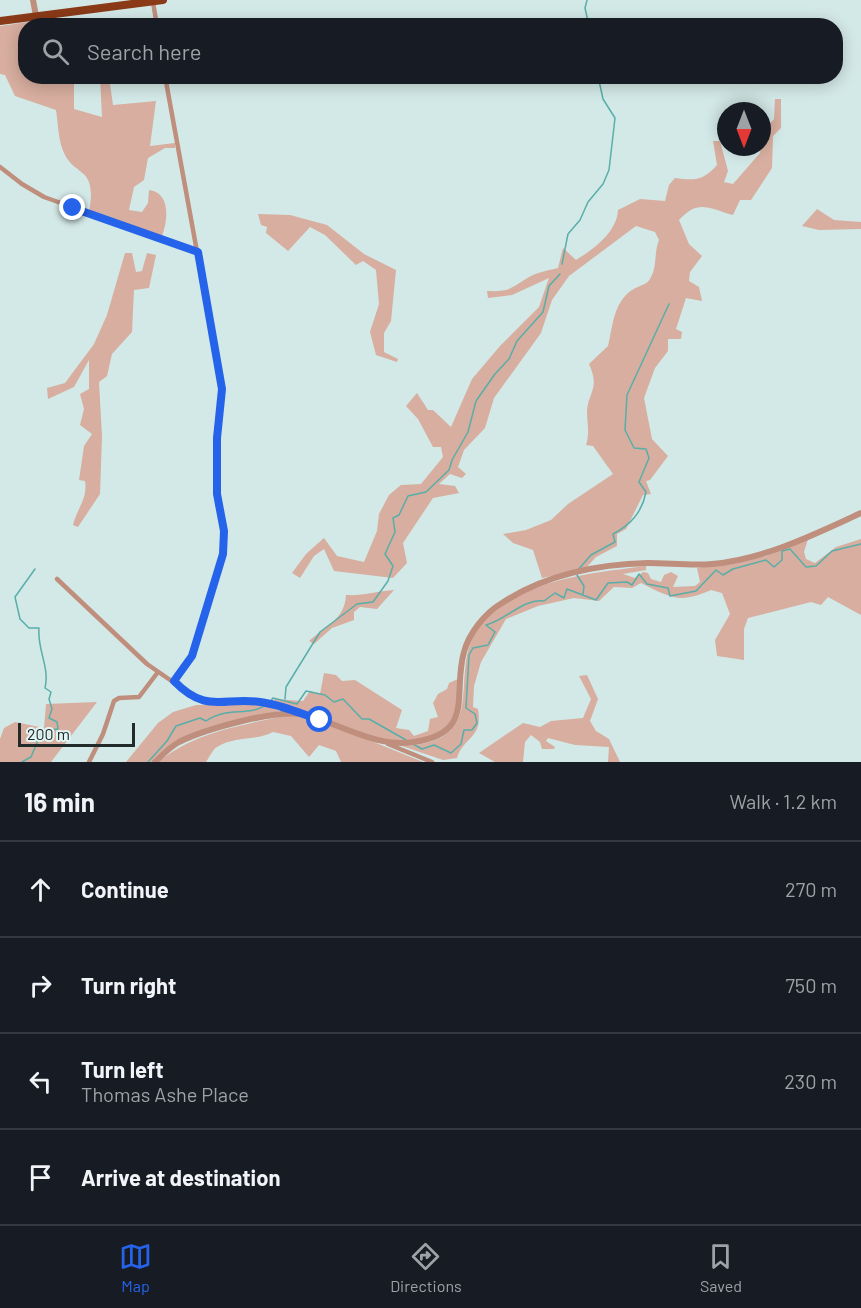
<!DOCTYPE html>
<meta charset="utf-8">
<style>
:root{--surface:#171b24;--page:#242831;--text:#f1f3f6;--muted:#9ea1a6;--line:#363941;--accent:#2563eb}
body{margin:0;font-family:Barlow,sans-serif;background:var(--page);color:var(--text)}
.compass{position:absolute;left:717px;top:102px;width:54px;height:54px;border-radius:50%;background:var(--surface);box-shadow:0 3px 15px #0003;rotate:180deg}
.scale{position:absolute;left:18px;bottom:15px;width:117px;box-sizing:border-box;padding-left:6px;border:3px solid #222a2a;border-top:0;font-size:16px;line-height:21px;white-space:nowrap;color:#222a2a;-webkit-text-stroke:4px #e1f6f4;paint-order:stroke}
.stop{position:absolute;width:18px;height:18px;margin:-14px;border:4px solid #2563eb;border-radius:50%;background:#fff}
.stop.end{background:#2563eb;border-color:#fff;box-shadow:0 2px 6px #0008}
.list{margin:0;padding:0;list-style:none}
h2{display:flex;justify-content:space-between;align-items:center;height:78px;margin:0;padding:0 24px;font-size:26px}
h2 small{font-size:20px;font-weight:400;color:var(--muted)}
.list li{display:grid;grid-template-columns:39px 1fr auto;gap:18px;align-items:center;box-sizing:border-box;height:96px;padding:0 24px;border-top:2px solid var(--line)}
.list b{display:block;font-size:22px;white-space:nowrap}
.list p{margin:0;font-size:20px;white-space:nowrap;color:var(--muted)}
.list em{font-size:20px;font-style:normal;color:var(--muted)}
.icon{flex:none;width:33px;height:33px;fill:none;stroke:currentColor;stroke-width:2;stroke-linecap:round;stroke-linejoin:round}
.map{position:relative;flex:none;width:861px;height:762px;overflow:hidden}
.search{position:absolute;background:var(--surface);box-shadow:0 3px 15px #0003;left:18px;right:18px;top:18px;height:66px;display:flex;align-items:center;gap:15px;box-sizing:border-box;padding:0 21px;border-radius:24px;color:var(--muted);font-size:22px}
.sheet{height:462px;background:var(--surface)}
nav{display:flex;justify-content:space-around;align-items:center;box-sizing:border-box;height:84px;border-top:2px solid var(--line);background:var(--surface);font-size:16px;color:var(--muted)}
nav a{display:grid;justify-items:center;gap:3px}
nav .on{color:var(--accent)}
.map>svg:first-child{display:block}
</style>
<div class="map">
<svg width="861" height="762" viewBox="0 0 861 762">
<rect width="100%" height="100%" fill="#d3e9e7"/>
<path fill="#d7ae9f" d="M35 21 36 25 26 26V76L74 77V109L102 117 100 77H109L113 105 156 101 150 146 175 143V148H165L148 158 144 180 134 187 129 210 142 212 148 203 149 190C171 193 168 220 162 236L89 213C98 162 73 180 62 148 58 136 58 122 56 110L15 96 5 75 0 74V26Z
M775 99H781V128L773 136 772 168 751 200H740L733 215C708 208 698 199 679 220L689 244 702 256 690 272 689 281 699 287 702 301 686 298 676 329 682 332 681 339H668V351L655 368 644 398 652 439 668 456 650 480 646 481 651 494 643 495 626 529 617 534V546L596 557 585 569 542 578 533 550 513 543 503 534 526 530 551 520 568 504 613 474 593 446 586 445C590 433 587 423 587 411 589 390 600 389 589 364L608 346C613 326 613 303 632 290 639 285 647 286 651 277 657 267 654 252 659 240L655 232 636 226 569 276 552 300 541 333 494 398 485 428 464 450 458 467 466 474 462 478 450 474 439 484 455 486 459 493 433 498 403 543 407 563 393 578 334 571 324 549 314 556 300 578 292 573 306 554 324 538 337 556 364 562 377 531 379 514 389 495 401 485 421 484 443 457 441 447H433L418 419 406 406 417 393 428 410H433L451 427 472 379 500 346 539 307 549 278 512 295 488 298 487 291C512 292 511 287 531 276 539 272 550 270 558 268L563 248 576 260C594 249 617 232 618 210L640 199 665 201 669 185 675 178C695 181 704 180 717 165L713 141H720L728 171 724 182 733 184 760 153 762 132 774 119Z
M817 209 834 220 861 222V229L819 230 802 226Z
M258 214 290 215 327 225 364 254 396 270 391 321 384 333V352L398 359 397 362 376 355 370 332 379 304 376 270 363 261 356 265 325 235 310 227 288 251 266 233 267 227 261 225Z
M125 253H132L136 272 142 271 147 253 156 255 149 288 134 290 132 332 112 354 107 376 99 382 102 436 100 494 78 527 73 525C77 508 88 499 85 481L79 480 84 446 92 434 80 425 84 409 80 394 89 389V360L74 387 48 399 47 388 65 383 94 344 107 315Z
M808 539 804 552 806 559 815 563 836 547 861 539V615L828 597 821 605 811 602 748 618 744 629V660L717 656 715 640 730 614 722 593 711 590C679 604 671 598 641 583L632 588 614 587 599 601 574 598 538 606 506 619 481 662 474 686 473 707 478 709C483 739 464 736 457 758L443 760 402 746C503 742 435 662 490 615 532 578 592 573 646 566V570L623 574 635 578 643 572 648 573 651 579 661 582 664 575 671 572 678 576 673 587 695 586 700 582 697 568 766 556Z
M394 590 377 609 360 607 354 612V620L332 628 314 644 309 641C326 626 345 619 346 595 363 596 377 591 394 590Z
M324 673 336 675 342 681 355 680 402 710 396 728 409 730 414 736 428 731 430 719 438 717 433 703 438 694 447 689 449 683 458 679 459 703 451 725 436 735 415 741 389 742 276 703 274 699 303 701 310 691 320 694Z
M587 675 598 699 590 721 596 731 609 739 620 762H608L609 747 575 745 548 738 546 741 555 747 554 749H542L540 742 531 735 525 742 523 762H495L479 753 523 723 540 727 551 721 583 718 591 699 579 676Z
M97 702 51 762H0V739L4 728 15 722 44 728 46 704Z
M262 704 280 711C236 721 183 725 152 762H126L158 723 173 712 196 705Z
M293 714 359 736 423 762H341L336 751 319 745 309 757 291 736 273 732C257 741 234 736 217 747 213 749 209 758 206 762H158C198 730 245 725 293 714Z"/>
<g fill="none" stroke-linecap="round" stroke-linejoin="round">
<path stroke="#58aea9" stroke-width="1.5" d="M587 0 585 8 589 26
M562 264 568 234 580 220 588 202 603 184 609 170 615 118 603 99 598 76
M578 570 591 555 615 542 613 534C630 525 642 513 646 492L639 482 649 458 646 449 634 448 625 430 627 395 669 304
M577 575 584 586 583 595
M285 699 286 687 320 632 357 604 373 602 388 581 393 566 385 554 395 532 393 518 399 515 408 496 426 492 449 470 452 460 468 432 476 401 495 374 509 359 517 341 543 312 549 286 560 274
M270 702 273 698 297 704 306 691 325 695 334 702 343 699 362 719H369L406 740
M413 744 422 749 434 745 451 753 461 744 464 730H472L477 723 475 714 466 708 469 655 473 648 488 645 495 632 486 625C505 621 523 598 544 601L555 593 564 598 567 589 596 600 608 583 627 582 632 585 639 574 647 584 668 588 670 596 696 591 716 570 723 575 733 569 766 560 774 567 782 560V551L790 549 806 567 816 566 832 551 861 544
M22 762 31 757 42 731 58 729 57 722 49 718 52 709 49 699 51 692 45 688C50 667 37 650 39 628H29L20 619 15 597 35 569
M148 762 167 741 176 726 200 718 206 721C227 706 248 717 266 705"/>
<path stroke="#bf8e7c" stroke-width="4.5" d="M153 2 157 26
M165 76 222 389 217 438V494L224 531 223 554 191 656 174 681
M0 167 22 184 44 197 198 252
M57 579 147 664 199 700 220 703 263 702 293 712
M388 744 432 762
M89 762 103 734 114 701 119 698 139 697 158 672"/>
<path stroke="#bf8e7c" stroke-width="6" d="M33 0 36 16
M155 762C162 755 170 747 179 742 205 729 279 708 306 715 342 725 377 748 414 742 476 733 452 694 464 652 469 633 485 613 502 603 544 575 598 564 648 563 669 563 691 566 712 564 765 559 813 535 861 513"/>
<path stroke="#8a3a17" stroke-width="8" d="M0 21 163 0"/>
</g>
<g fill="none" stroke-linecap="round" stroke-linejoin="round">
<path stroke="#2563eb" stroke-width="8" d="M73 208 198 252 222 389 217 438V494L224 531 223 554 192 656 174 681C209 717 226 694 266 703 284 706 302 714 320 720"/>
</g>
</svg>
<svg class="compass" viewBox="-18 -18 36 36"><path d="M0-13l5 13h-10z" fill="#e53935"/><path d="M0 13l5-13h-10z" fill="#9ea1a6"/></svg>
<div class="scale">200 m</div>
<div class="stop" style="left:320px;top:720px"></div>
<div class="stop end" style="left:73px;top:208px"></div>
<div class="search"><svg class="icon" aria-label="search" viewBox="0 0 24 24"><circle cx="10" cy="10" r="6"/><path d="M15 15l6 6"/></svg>Search here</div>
</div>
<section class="sheet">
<h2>16 min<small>Walk · 1.2 km</small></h2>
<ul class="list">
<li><svg class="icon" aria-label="ahead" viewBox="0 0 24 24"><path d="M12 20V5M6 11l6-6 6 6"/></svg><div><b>Continue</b></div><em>270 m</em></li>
<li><svg class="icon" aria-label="right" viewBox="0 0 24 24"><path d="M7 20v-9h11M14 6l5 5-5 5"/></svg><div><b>Turn right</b></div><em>750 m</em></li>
<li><svg class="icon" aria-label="left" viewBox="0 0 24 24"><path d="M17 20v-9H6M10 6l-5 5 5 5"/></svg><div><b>Turn left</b><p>Thomas Ashe Place</p></div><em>230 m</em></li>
<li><svg class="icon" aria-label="arrive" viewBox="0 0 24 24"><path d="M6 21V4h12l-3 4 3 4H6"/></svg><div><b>Arrive at destination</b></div></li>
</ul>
</section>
<nav>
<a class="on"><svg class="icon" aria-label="map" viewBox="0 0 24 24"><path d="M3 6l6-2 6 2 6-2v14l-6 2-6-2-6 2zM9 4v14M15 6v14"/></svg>Map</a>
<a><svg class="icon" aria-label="directions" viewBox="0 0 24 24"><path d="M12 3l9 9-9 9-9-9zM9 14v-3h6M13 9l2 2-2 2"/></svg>Directions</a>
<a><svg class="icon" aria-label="saved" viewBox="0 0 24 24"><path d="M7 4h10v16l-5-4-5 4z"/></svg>Saved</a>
</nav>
